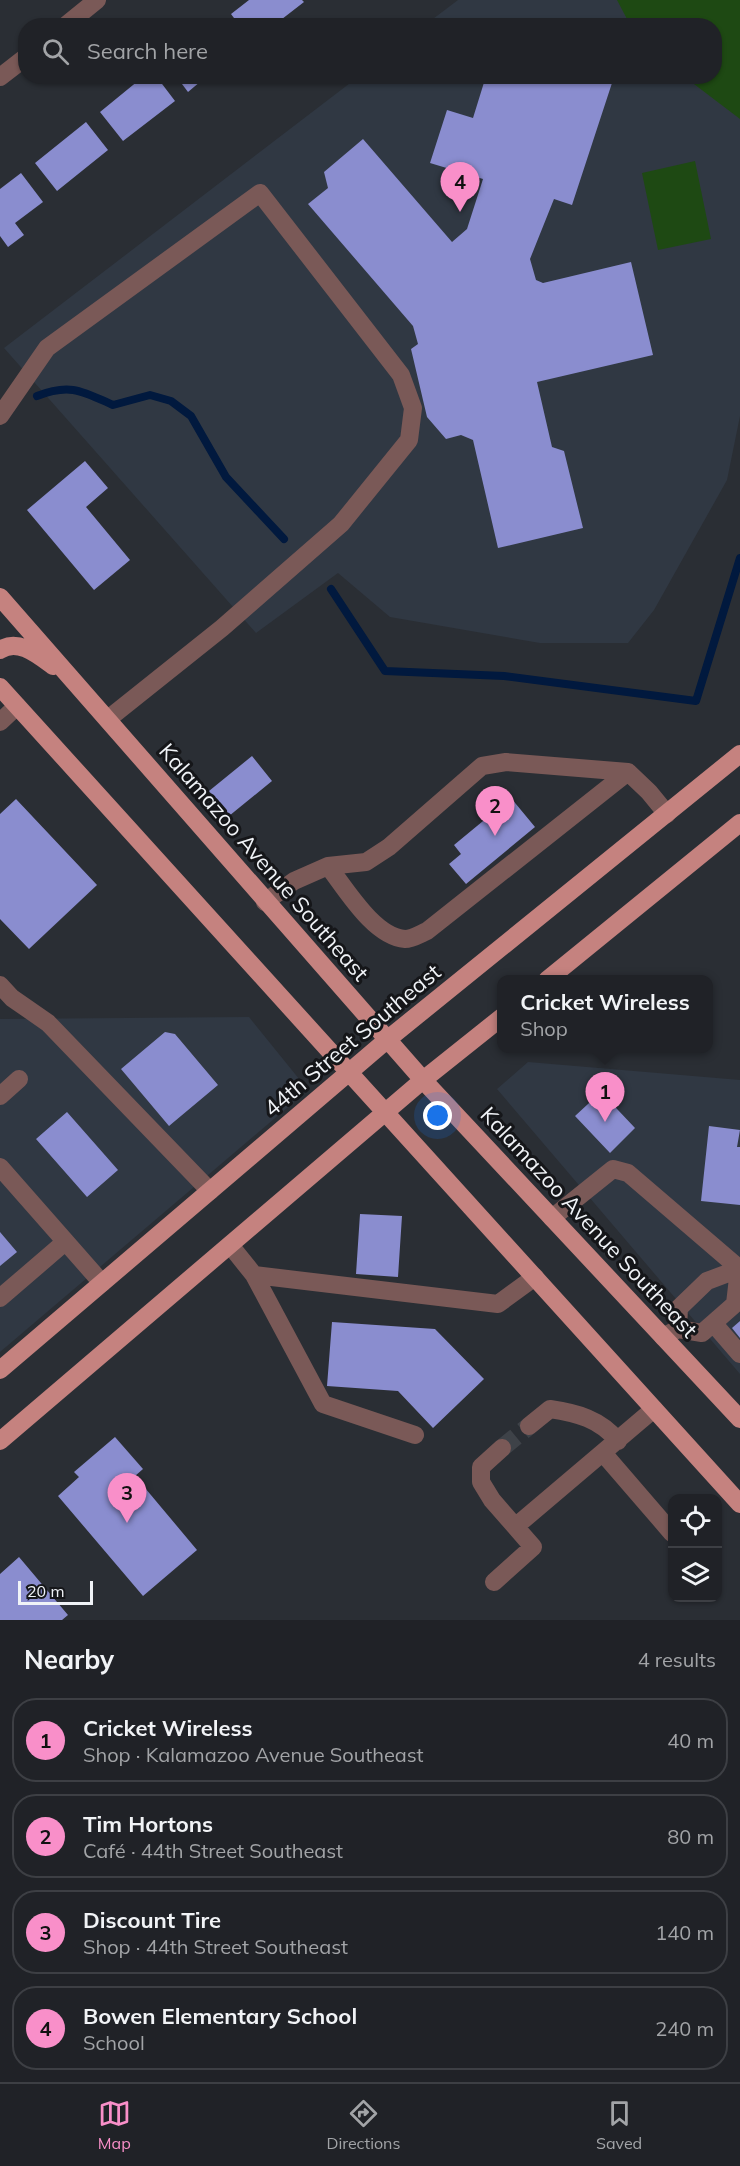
<!DOCTYPE html>
<meta charset="utf-8">
<style>
:root{--surface:#202227;--page:#2d2f33;--text:#f1f3f6;--muted:#a2a4a7;--line:#3d3f44;--accent:#f98fc9}
body{margin:0;font-family:Mulish,sans-serif;background:var(--page);color:var(--text)}
.controls{position:absolute;right:18px;bottom:18px;display:grid;overflow:hidden;border-radius:12px;box-shadow:0 2px 4px #0004}
.controls button{width:54px;height:54px;display:grid;place-items:center;padding:0;border:0;border-bottom:2px solid var(--line);background:var(--surface);color:var(--text);font:30px sans-serif}
.scale{position:absolute;left:18px;bottom:15px;width:75px;box-sizing:border-box;padding-left:6px;border:3px solid #f0f3f7;border-top:0;font-size:16px;line-height:21px;white-space:nowrap;color:#f0f3f7;-webkit-text-stroke:4px #151619;paint-order:stroke}
.you{position:absolute;left:438px;top:1116px;width:21px;height:21px;margin:-15px;border:4px solid #fff;border-radius:50%;background:#1a73e8;box-shadow:0 0 0 9px #1a73e833}
.badge{display:grid;place-items:center;width:39px;height:39px;border-radius:50%;background:var(--accent);color:#111;font-size:20px;font-weight:700}
.pin{position:absolute;translate:-50% -50px;filter:drop-shadow(0 2px 3px #0008)}
.pin::after{content:'';position:absolute;top:32px;width:21px;height:18px;background:inherit;clip-path:polygon(0 0,100% 0,50% 100%)}
.popup{position:absolute;left:497px;top:975px;width:216px;height:78px;box-sizing:border-box;display:grid;place-content:center;border-radius:12px;background:var(--surface);filter:drop-shadow(0 2px 4px #0005);font-size:20px;white-space:nowrap;color:var(--muted)}
.popup b{font-size:22px;color:var(--text)}
.popup::after{content:'';position:absolute;left:50%;top:100%;margin-left:-12px;border:12px solid transparent;border-top-color:var(--surface)}
.list{margin:0;padding:0;list-style:none}
h2{display:flex;justify-content:space-between;align-items:center;height:78px;margin:0;padding:0 24px;font-size:26px}
h2 small{font-size:20px;font-weight:400;color:var(--muted)}
.list li{display:grid;grid-template-columns:39px 1fr auto;gap:18px;align-items:center;box-sizing:border-box;height:84px;margin:0 12px 12px;padding:0 12px;border:2px solid var(--line);border-radius:24px}
.list b{display:block;font-size:22px;white-space:nowrap}
.list p{margin:0;font-size:20px;white-space:nowrap;color:var(--muted)}
.list em{font-size:20px;font-style:normal;color:var(--muted)}
.icon{flex:none;width:33px;height:33px;fill:none;stroke:currentColor;stroke-width:2;stroke-linecap:round;stroke-linejoin:round}
.map{position:relative;flex:none;width:740px;height:1620px;overflow:hidden}
.search{position:absolute;background:var(--surface);box-shadow:0 2px 4px #0004;left:18px;right:18px;top:18px;height:66px;display:flex;align-items:center;gap:15px;box-sizing:border-box;padding:0 21px;border-radius:24px;color:var(--muted);font-size:22px}
.sheet{height:462px;background:var(--surface)}
nav{display:flex;justify-content:space-around;align-items:center;box-sizing:border-box;height:84px;border-top:2px solid var(--line);background:var(--surface);font-size:16px;color:var(--muted)}
nav a{display:grid;justify-items:center;gap:3px}
nav .on{color:var(--accent)}
.map>svg:first-child{display:block}
</style>
<div class="map">
<svg width="740" height="1620" viewBox="0 0 740 1620">
<rect width="100%" height="100%" fill="#2a2e34"/>
<path fill="#303843" d="M458 0H740V416L727 480 654 610 628 643H540L390 617 338 573 256 633 4 348 358 77 714 76V26L425 25Z
M249 1017 308 1090 0 1352V1019Z
M528 1062 740 1080V1374L497 1089Z"/>
<path fill="#1e4913" d="M617 0H740V119L690 81 677 77 714 76V26L625 25 627 19Z
M695 161 711 239 658 250 642 173Z"/>
<g fill="none" stroke-linecap="round" stroke-linejoin="round">
<path stroke="#01193e" stroke-width="8" d="M37 396C70 383 82 391 113 405L150 395 171 401 191 416 226 477 284 539
M331 589 385 671 504 676 696 701 740 558"/>
</g>
<path fill="#8a8dcf" d="M249 0H302L304 2 273 26H240L231 14Z
M144 76H156L175 101 123 141 100 112Z
M176 76H207L188 92Z
M486 76H590L612 83 572 205 554 199 530 259 536 280 543 283 631 262 653 355 537 382 552 447 564 451 583 528 498 548 473 440 461 435 446 439 427 417 411 349 418 344 413 326 308 204 328 188 324 172 363 139 452 242 467 229 483 179 430 163 447 110 473 118Z
M86 122 108 150 57 191 35 163Z
M21 173 43 202 15 223 24 235 8 247 0 236V189Z
M85 461 108 488 86 507 130 560 94 590 27 510Z
M252 756 272 781 229 816 209 791Z
M511 798 535 827 466 884 449 864 461 854 454 845Z
M16 799 97 885 29 949 0 919V814Z
M165 1032 175 1034 218 1085 169 1126 121 1069Z
M601 1092 635 1128 610 1153 575 1116Z
M67 1112 118 1170 87 1197 36 1139Z
M709 1126 740 1130 737 1147H740V1205L701 1201Z
M360 1214 402 1216 398 1277 356 1274Z
M0 1232 17 1252 0 1266Z
M740 1321V1338L732 1328Z
M332 1322 435 1329 484 1379 433 1428 398 1391 327 1386Z
M115 1437 143 1469 135 1476 197 1550 143 1596 58 1496 79 1477 74 1472Z
M19 1557 68 1615 62 1620H0V1574Z"/>
<g fill="none" stroke-linecap="round" stroke-linejoin="round">
<path stroke="#3e4248" stroke-width="18" stroke-dasharray="18 9" stroke-linecap="butt" d="M502 1448 529 1426"/>
<path stroke="#7a5957" stroke-width="18" d="M65 26 97 0
M0 77 26 57
M0 416 47 348 260 193 401 375 413 408 409 440 341 524 222 628 108 719
M0 722 17 706
M328 866C346 889 374 937 405 939 412 939 420 934 427 931L628 772
M265 902 294 881 328 866 366 862 389 847 482 766 506 762 628 772 649 792 667 814
M0 985 12 998 48 1023 210 1191
M0 1096 19 1079
M0 1167 102 1283
M552 1218 613 1169 628 1173 740 1269
M230 1245 254 1275 498 1304 535 1277
M254 1275 323 1404 415 1435
M0 1298 65 1242
M714 1324 740 1354
M663 1337 678 1329 702 1333 735 1304 739 1269 707 1281 679 1308 678 1329
M529 1426 550 1409C577 1413 600 1419 618 1441
M603 1453 672 1533
M516 1526 654 1409
M494 1582 533 1547 492 1500 481 1482V1467L502 1448"/>
<path stroke="#c5827f" stroke-width="18" d="M0 597 423 1080 740 1419
M0 650C18 638 38 655 53 666
M0 687 740 1504
M547 980 740 823
M0 1370 388 1039 740 754
M0 1441 423 1080 502 1017"/>
</g>
<g text-anchor="middle" dominant-baseline="central" stroke-width="6" stroke-linejoin="round" paint-order="stroke">
<g font-size="22" fill="#f0f3f7" stroke="#151619">
<text transform="translate(264 862) rotate(49)">Kalamazoo Avenue Southeast</text>
<text transform="translate(352 1040) rotate(-40)">44th Street Southeast</text>
<text transform="translate(589 1222) rotate(47)">Kalamazoo Avenue Southeast</text>
</g>
</g>
</svg>
<div class="controls">
<button><svg class="icon" aria-label="locate" viewBox="0 0 24 24"><circle cx="12" cy="12" r="6"/><path d="M12 2v4M12 18v4M2 12h4M18 12h4"/></svg></button>
<button><svg class="icon" aria-label="layers" viewBox="0 0 24 24"><path d="M12 4l9 5-9 5-9-5zM3 14l9 5 9-5"/></svg></button>
</div>
<div class="scale">20 m</div>
<div class="you"></div>
<div class="pin badge" style="left:605px;top:1122px">1</div>
<div class="popup"><b>Cricket Wireless</b>Shop</div>
<div class="pin badge" style="left:495px;top:836px">2</div>
<div class="pin badge" style="left:127px;top:1523px">3</div>
<div class="pin badge" style="left:460px;top:212px">4</div>
<div class="search"><svg class="icon" aria-label="search" viewBox="0 0 24 24"><circle cx="10" cy="10" r="6"/><path d="M15 15l6 6"/></svg>Search here</div>
</div>
<section class="sheet">
<h2>Nearby<small>4 results</small></h2>
<ul class="list">
<li><span class="badge">1</span><div><b>Cricket Wireless</b><p>Shop · Kalamazoo Avenue Southeast</p></div><em>40 m</em></li>
<li><span class="badge">2</span><div><b>Tim Hortons</b><p>Café · 44th Street Southeast</p></div><em>80 m</em></li>
<li><span class="badge">3</span><div><b>Discount Tire</b><p>Shop · 44th Street Southeast</p></div><em>140 m</em></li>
<li><span class="badge">4</span><div><b>Bowen Elementary School</b><p>School</p></div><em>240 m</em></li>
</ul>
</section>
<nav>
<a class="on"><svg class="icon" aria-label="map" viewBox="0 0 24 24"><path d="M3 6l6-2 6 2 6-2v14l-6 2-6-2-6 2zM9 4v14M15 6v14"/></svg>Map</a>
<a><svg class="icon" aria-label="directions" viewBox="0 0 24 24"><path d="M12 3l9 9-9 9-9-9zM9 14v-3h6M13 9l2 2-2 2"/></svg>Directions</a>
<a><svg class="icon" aria-label="saved" viewBox="0 0 24 24"><path d="M7 4h10v16l-5-4-5 4z"/></svg>Saved</a>
</nav>
